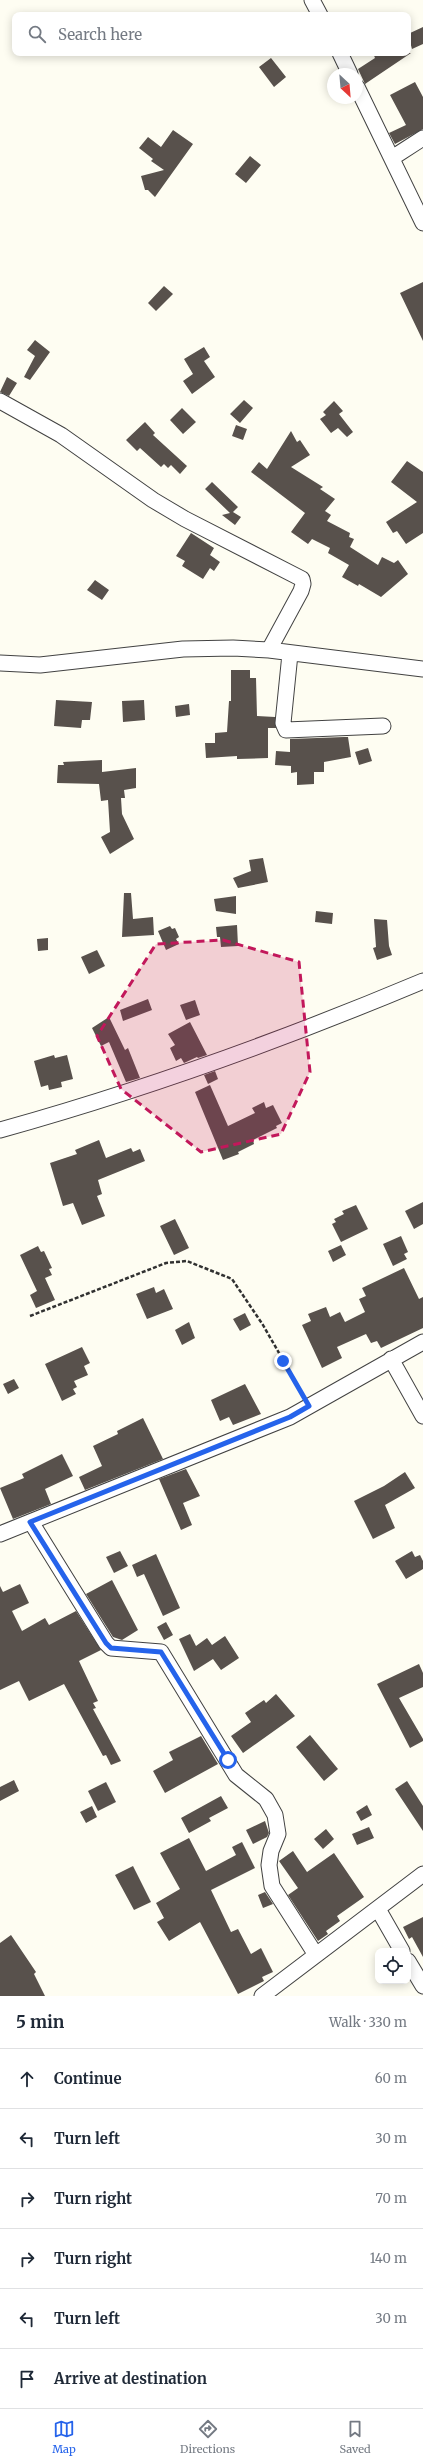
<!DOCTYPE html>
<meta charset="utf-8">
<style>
:root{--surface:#fff;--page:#f2f2f3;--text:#1f2937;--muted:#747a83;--line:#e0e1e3;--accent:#2563eb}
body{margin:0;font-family:Merriweather,serif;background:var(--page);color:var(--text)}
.controls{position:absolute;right:12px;bottom:12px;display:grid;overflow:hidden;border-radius:8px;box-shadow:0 2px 10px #0003}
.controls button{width:36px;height:36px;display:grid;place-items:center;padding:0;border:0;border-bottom:1px solid var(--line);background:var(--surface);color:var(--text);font:20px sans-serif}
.compass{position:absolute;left:327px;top:68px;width:36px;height:36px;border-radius:50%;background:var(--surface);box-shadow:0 2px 10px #0003;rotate:154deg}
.stop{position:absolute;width:12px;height:12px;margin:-9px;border:3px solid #2563eb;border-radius:50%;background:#fff}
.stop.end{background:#2563eb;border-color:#fff;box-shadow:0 1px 4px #0008}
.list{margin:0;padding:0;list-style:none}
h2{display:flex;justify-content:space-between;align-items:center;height:52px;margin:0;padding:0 16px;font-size:17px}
h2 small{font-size:13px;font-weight:400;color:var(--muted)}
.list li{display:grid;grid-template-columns:26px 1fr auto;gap:12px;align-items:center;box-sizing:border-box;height:60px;padding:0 16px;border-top:1px solid var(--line)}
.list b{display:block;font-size:15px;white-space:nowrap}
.list em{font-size:13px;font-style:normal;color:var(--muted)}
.icon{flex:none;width:22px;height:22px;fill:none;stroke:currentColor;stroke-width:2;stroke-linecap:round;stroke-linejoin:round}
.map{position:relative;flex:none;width:423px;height:1996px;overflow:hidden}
.search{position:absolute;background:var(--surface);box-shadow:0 2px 10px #0003;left:12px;right:12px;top:12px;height:44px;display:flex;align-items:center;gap:10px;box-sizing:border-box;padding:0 14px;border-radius:8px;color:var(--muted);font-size:15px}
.sheet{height:412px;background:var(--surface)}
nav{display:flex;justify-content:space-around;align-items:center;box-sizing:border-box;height:56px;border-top:1px solid var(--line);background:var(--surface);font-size:11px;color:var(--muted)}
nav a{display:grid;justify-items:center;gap:2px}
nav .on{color:var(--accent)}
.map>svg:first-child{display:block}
</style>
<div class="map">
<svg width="423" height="1996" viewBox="0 0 423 1996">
<rect width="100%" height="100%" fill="#fefdf2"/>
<path fill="#58514c" d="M423 27V44L412 49 408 34Z
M373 53H411L365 84 358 69 375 58Z
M271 58 286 77 274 87 259 67Z
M415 82 423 97V129L395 144 389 133 406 125 390 95Z
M173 130 193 144 155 197 148 190H145L141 176 164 170 151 161 153 159 139 148 148 137 161 147Z
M250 156 261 165 246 183 235 174Z
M423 282V341L400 293Z
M164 286 173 294 156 311 148 303Z
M35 340 50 352 30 380 24 377 35 356 27 350Z
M204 347 210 357 204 361 215 377 192 394 183 381 193 374 184 359Z
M7 377 17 383 9 396 0 392Z
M244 400 253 408 240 423 230 414Z
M334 401 343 411 339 414 353 432 347 437 338 428 331 433 320 419 326 415 323 412Z
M182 408 196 422 183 434 170 420Z
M145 422 155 433 153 435 187 466 180 474 171 465 168 468 164 464 161 467 140 448 137 451 126 440Z
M236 425 247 429 243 440 232 436Z
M291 431 297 442 300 440 310 455 291 467 323 487 320 489 335 499 325 511 331 515 327 521 350 533 349 537 354 539 350 547 378 565 382 557 394 563 398 560 408 574 381 597 359 584 358 586 342 577 349 565 328 553 330 548 312 539 308 544 291 532 305 513 251 472 259 462 267 469Z
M407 461 423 472V533L406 544 397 531 393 533 386 522 417 502 391 482Z
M212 482 238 507 233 512 241 517 235 525 222 515 230 513 205 489Z
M191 533 214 548 210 555 220 562 214 571 210 568 203 579 182 566 185 561 176 556Z
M95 580 109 590 102 600 87 590Z
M231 670H250V678H256L257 716 275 717 276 728H268V758L237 759V756L206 758 205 743H215V733L227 732 229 701H231Z
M56 700 92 702 90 720H82L81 728 54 726Z
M144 700 145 720 123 722 122 701Z
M189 704 190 715 176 717 175 706Z
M344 737H348L351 757 324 762V772H314V784L297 785V772L291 773V766L275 765 276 751 290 752V739Z
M368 748 372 761 359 765 355 752Z
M102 760V772L136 768V788L124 790 125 798H121L122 814 134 839 110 854 101 837 110 832 108 800 101 801 99 784 57 783 58 765H64L63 762Z
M263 858 268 882 238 888 233 878 251 871 249 860Z
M124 893H131L133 919 153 917 154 935 122 937Z
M236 896V914L216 911 214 899Z
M316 911 333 913 332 924 315 922Z
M374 919 387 920 389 946 392 955 377 960 373 948 376 947Z
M237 925 238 946 221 947 220 937H217L216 927Z
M170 926 172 929 175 928 179 937 176 939 179 944 166 950 158 931Z
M48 938V950L38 951 37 939Z
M97 950 105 966 89 974 81 957Z
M148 999 152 1010 123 1021 120 1010Z
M195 1000 200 1015 186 1020 180 1005Z
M109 1017 125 1050 128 1048 140 1078 126 1082 109 1042 101 1046 92 1028Z
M190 1022 207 1055 198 1058 197 1057 184 1063 181 1058 176 1061 170 1048 175 1045 168 1034Z
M54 1055 55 1058 67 1055 73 1079 61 1082 62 1087 49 1090 48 1085 41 1087 34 1061Z
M215 1071 218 1079 208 1084 204 1075Z
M210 1085 228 1126 255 1113 252 1108 264 1102 266 1108 273 1105 282 1123 276 1126 277 1128 253 1140 254 1144 238 1152 239 1154 223 1160 195 1092Z
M99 1140 106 1158 131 1148 133 1152 140 1149 145 1161 98 1180 102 1194 97 1196 105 1216 82 1225 73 1203 63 1206 50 1163 77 1154 75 1150Z
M423 1202V1224L414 1229 405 1211Z
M356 1205 368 1229 341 1242 332 1224 336 1222 334 1219 344 1214 342 1211Z
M175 1219 189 1248 174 1255 160 1226Z
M401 1236 408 1252 404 1254 407 1259 393 1266 383 1244Z
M341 1245 346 1255 333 1262 328 1251Z
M38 1246 41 1252 44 1251 52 1268 49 1269 52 1275 45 1278 55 1300 36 1308 30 1295 37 1291 20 1255Z
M404 1268 419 1299 423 1297V1328L381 1348 377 1341 371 1343 366 1334 337 1347 342 1358 322 1368 302 1325 311 1321 308 1314 326 1307 330 1317 340 1312 345 1322 365 1312 359 1299 366 1296 362 1288Z
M154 1287 156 1293 164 1289 173 1309 147 1319 136 1294Z
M245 1313 251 1325 240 1331 233 1319Z
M189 1322 195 1338 182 1345 175 1330Z
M82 1347 90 1363 84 1366 88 1375 74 1381 77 1387 73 1389 76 1394 62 1401 45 1364Z
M14 1379 19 1388 8 1394 3 1384Z
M245 1384 261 1414 233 1425 229 1417 220 1421 211 1400Z
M143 1418 163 1459 85 1490 79 1477 102 1466 93 1446 118 1434 117 1431Z
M62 1454 73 1476 45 1489 51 1504 13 1519 0 1488 24 1478 22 1474Z
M186 1469 200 1496 183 1503 192 1525 181 1530 159 1479Z
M405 1472 415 1488 385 1505 395 1528 373 1539 354 1501 384 1486Z
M120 1551 128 1566 114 1573 106 1557Z
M412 1551 415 1557 420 1555 423 1561V1569L406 1579 395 1561Z
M156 1554 180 1608 163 1616 144 1574 137 1577 132 1565Z
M112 1580 138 1630 122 1640 113 1637 86 1594Z
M20 1584 29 1603 12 1611 22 1631 45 1618 49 1625 76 1611 101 1650 79 1661 98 1701 93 1703 96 1708 93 1709 121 1761 111 1765 106 1755 103 1756 64 1684 29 1701 19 1681 0 1690V1586L3 1592Z
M166 1622 173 1635 164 1640 157 1627Z
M190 1634 196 1646 207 1638 212 1645 225 1636 239 1658 221 1670 213 1659 194 1671 179 1639Z
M419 1664 423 1673V1687L399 1698 423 1739V1741L410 1748 377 1684Z
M276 1694 295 1716 243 1753 231 1736 251 1722 245 1713 264 1700 266 1703Z
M310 1735 338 1769 324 1781 296 1747Z
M201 1736 218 1764 165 1793 153 1771 173 1760 169 1752Z
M14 1780 19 1791 0 1801V1787Z
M407 1781 423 1806V1831L395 1789Z
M106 1782 116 1802 98 1811 88 1791Z
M221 1796 228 1808 209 1818 211 1821 189 1833 181 1818Z
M367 1805 372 1815 361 1821 356 1812Z
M92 1806 97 1817 86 1823 80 1812Z
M265 1821 269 1833 267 1837 253 1844 246 1830Z
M369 1827 374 1838 357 1845 352 1834Z
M326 1829 334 1839 323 1849 314 1839Z
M189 1838 206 1871 236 1855 232 1847 242 1842 255 1868 211 1890 231 1932 238 1929 251 1954 261 1948 273 1972 262 1977 264 1981 238 1994 200 1922 169 1941 157 1922 164 1918 156 1903 180 1889 160 1853Z
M293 1851 307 1872 334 1853 364 1897 337 1916 340 1921 326 1931 328 1934 318 1941 288 1895 298 1888 279 1861Z
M133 1866 151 1902 134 1910 115 1875Z
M265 1892 273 1904 263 1908 258 1895Z
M423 1917V1957L412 1937 409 1939 403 1927Z
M11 1935 36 1972 34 1974 45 1996H0V1943Z"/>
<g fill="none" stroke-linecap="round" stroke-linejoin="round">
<defs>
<path id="minor" d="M312 0 320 15
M340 53 350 74
M357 87 423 223
M392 158 423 138
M0 401 61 435 153 500 185 519 302 579 303 584 301 591 269 650
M290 654 283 723 286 730 383 726
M0 663 40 665 183 649 233 648 269 650 423 669
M0 1130C144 1090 285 1039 423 981
M391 1359 423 1416
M31 1522 106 1643 111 1648 161 1652 236 1775 266 1799 275 1815 278 1834 271 1851 269 1865 272 1886 316 1955
M0 1534 290 1417 423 1342
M378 1909 402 1951
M408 1961 423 1986
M262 1996 423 1874"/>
</defs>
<use href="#minor" stroke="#424242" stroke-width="17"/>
<path stroke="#313131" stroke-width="2.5" stroke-dasharray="4 2" stroke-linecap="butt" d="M30 1316 166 1263 187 1261 232 1279 263 1325 303 1395"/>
<use href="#minor" stroke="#fff" stroke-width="15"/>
</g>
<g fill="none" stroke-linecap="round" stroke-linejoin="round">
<path stroke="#2563eb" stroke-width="5" d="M228 1760 161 1652 111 1648 106 1643 30 1522 290 1417 309 1406 283 1361"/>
</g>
<path fill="#c2185b" fill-opacity="0.2" stroke="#c2185b" stroke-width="3" stroke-dasharray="8 5" stroke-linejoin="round" d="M223 940 299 962 310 1072 281 1134 201 1152 121 1089 97 1036 156 944Z"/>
</svg>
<div class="controls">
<button><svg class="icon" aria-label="locate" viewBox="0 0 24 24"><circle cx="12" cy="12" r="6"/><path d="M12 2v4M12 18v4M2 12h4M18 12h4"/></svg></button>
</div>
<svg class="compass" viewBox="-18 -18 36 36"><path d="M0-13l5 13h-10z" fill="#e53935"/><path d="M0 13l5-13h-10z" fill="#747a83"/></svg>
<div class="stop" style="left:228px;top:1760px"></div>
<div class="stop end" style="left:283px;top:1361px"></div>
<div class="search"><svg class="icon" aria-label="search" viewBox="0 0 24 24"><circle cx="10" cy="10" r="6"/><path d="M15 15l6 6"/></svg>Search here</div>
</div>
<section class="sheet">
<h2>5 min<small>Walk · 330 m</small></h2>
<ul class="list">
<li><svg class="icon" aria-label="ahead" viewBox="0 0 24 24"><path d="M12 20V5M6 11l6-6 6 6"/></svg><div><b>Continue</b></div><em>60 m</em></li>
<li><svg class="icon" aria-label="left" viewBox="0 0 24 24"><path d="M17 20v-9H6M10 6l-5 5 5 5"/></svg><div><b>Turn left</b></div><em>30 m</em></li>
<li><svg class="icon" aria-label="right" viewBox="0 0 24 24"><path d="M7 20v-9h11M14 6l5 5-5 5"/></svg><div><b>Turn right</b></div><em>70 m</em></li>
<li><svg class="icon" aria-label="right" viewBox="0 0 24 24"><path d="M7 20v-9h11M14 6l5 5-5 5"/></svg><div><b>Turn right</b></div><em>140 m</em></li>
<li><svg class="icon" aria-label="left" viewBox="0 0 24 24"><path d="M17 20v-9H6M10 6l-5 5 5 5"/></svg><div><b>Turn left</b></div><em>30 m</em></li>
<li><svg class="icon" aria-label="arrive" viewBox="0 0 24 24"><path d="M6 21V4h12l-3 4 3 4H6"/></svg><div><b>Arrive at destination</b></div></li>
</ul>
</section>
<nav>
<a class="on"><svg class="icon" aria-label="map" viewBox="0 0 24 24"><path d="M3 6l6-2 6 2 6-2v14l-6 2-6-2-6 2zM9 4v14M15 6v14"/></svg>Map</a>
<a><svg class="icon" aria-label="directions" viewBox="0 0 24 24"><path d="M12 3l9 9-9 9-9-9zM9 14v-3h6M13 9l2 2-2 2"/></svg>Directions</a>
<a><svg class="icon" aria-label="saved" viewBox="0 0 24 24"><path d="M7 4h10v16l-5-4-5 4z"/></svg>Saved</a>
</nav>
